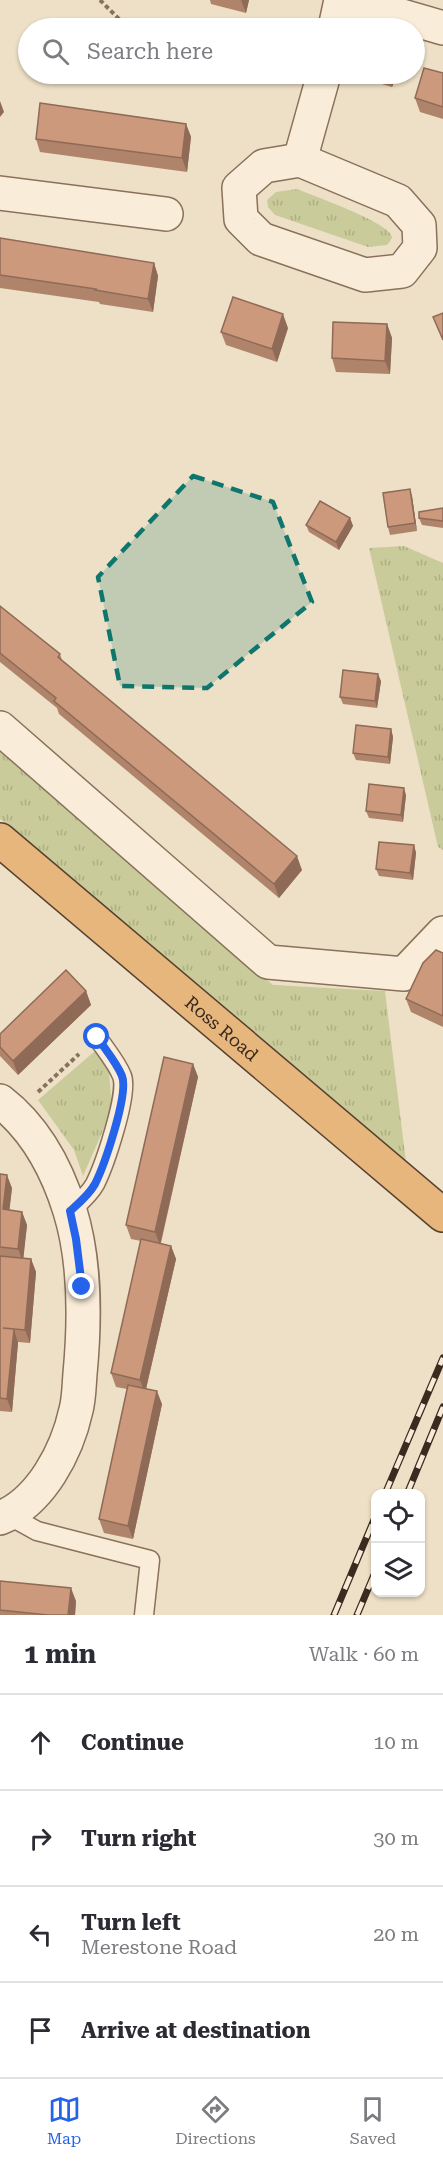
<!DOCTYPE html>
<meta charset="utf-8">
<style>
:root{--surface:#fff;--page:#f2f2f3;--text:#2b2b33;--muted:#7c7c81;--line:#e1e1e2;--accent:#2563eb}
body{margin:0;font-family:"Roboto Serif",serif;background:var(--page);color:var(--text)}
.controls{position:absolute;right:18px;bottom:18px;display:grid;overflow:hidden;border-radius:12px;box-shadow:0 2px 4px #0004}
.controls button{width:54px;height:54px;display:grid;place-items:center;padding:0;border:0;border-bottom:2px solid var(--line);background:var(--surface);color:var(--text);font:30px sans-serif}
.stop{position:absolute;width:18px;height:18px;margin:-14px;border:4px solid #2563eb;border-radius:50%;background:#fff}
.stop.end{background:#2563eb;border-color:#fff;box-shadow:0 2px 6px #0008}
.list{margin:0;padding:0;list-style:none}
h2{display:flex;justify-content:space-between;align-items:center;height:78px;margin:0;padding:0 24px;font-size:26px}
h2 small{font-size:20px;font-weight:400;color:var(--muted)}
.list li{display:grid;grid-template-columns:39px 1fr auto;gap:18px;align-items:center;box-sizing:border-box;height:96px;padding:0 24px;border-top:2px solid var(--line)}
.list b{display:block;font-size:22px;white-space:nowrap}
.list p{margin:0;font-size:20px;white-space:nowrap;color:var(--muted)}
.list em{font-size:20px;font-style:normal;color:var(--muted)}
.icon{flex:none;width:33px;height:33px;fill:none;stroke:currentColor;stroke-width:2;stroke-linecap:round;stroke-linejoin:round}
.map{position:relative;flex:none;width:443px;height:1615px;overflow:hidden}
.search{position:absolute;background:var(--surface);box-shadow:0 2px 4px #0004;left:18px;right:18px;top:18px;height:66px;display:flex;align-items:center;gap:15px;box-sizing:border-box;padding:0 21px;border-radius:33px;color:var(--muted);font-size:22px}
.sheet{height:462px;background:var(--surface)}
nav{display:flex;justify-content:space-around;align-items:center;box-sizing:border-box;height:84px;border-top:2px solid var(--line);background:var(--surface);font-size:16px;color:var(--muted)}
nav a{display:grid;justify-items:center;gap:3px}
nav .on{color:var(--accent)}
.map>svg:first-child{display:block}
</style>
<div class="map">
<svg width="443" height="1615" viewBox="0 0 443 1615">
<defs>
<pattern id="grass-tufts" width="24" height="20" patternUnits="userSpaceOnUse" patternTransform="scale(1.5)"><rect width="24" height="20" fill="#c9cc9a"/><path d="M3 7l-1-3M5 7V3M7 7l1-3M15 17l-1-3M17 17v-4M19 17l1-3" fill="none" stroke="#adaf84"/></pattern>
</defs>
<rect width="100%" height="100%" fill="#eee0c6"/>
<path fill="url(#grass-tufts)" d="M297 189C311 195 391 223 392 237 392 239 388 244 387 245L368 247 275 215 268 207 267 200 276 192Z
M404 546 443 563V850L438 847 369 548Z
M0 751 273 985 385 991 406 1162 0 819Z
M95 1051 109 1072 112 1110 83 1176 74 1150 38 1100Z"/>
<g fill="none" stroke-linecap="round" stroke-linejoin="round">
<defs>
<path id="service" d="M70 1211C79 1203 89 1195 95 1184 104 1166 129 1094 122 1076 117 1063 105 1049 97 1037
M8 1515 37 1531 150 1560 144 1615"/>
<path id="minor" d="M347 0 443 28
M335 28 341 0
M300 160 398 201 419 225 420 248 402 271 365 275 261 239 241 219 239 188 264 166Z
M300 160 324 74
M0 193 166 214
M0 728 268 962 404 974 443 933
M0 1101C35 1128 57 1169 70 1211 86 1263 85 1321 80 1374 79 1386 79 1399 76 1410 67 1451 41 1502 0 1518"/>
<g id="trunk">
<path id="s1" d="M0 840 443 1215"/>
</g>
</defs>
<use href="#service" stroke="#89715c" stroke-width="21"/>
<use href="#minor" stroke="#89715c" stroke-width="36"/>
<use href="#trunk" stroke="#574030" stroke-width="36"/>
<path stroke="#89715c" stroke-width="4" stroke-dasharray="4.5 3" stroke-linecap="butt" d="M100 0 124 24 139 28
M278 74 291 78
M38 1092 79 1054"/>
<use href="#service" stroke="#f9edd9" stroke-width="18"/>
<use href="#minor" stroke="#f9edd9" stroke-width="33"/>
<use href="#trunk" stroke="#e6b67c" stroke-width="33"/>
<defs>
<path id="rail" d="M385 1494 443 1358
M407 1494 443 1407
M334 1615 376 1515
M357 1615 376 1570"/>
</defs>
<use href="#rail" stroke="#3a2a1f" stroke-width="7"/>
<use href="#rail" stroke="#f5ead5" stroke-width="4.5" stroke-dasharray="14" stroke-linecap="butt"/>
</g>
<path fill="#af846b" d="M210 0H249L246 13 211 4Z
M443 73V119L420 112 415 98Z
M348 74H397L392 87Z
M186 124 191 137 187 172 40 152 36 139Z
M0 238 154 263 158 276 153 312 100 304 99 302 0 288Z
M387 324 392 338 390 374 336 372 332 358Z
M288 328 277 362 226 345 221 332Z
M412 496 417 531 390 535 388 527Z
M443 508V528L422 525 419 518Z
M350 518 353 526 339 550 309 532 306 525Z
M0 606 60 654 62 660 302 870 279 898 59 714 57 708 0 662Z
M381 681 377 708 343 704 340 697Z
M391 729 393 737 390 764 356 760 353 753Z
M406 795 403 822 369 818 366 811Z
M414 845 416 853 413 880 379 876 376 869Z
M443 953V1027L411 1012 406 999Z
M86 991 91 1005 18 1075 0 1056V1034Z
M193 1064 198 1077 161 1243 171 1246 176 1259 146 1389 162 1404 133 1539 104 1533 99 1519 127 1389 116 1387 111 1373 141 1241 131 1239 126 1225Z
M0 1174 12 1188 9 1210 22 1212 27 1225 23 1258 31 1259 36 1272 30 1343 18 1342 12 1412 0 1411Z
M0 1581 76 1601 75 1615H0Z"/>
<path fill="#8f6b57" d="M241 0H249L246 13Z
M388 74H397L392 87Z
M0 101 4 112 0 117Z
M186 124 191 137 187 172 182 158Z
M154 263 158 276 153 312 148 299Z
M283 314 288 328 277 362 272 349Z
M387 324 392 338 390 374 385 361Z
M410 489 412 496 417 531 415 523Z
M350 518 353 526 339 550 336 542Z
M378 674 381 681 377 708 375 701Z
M391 729 393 737 390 764 388 757Z
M404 788 406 795 403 822 401 815Z
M414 845 416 853 413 880 410 873Z
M297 856 302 870 279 898 274 884Z
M86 991 91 1005 18 1075 13 1061Z
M193 1064 198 1077 160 1245 155 1232Z
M7 1175 12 1188 8 1223 3 1209Z
M22 1212 27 1225 23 1262 18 1249Z
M171 1246 176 1259 145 1393 140 1380Z
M31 1259 36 1272 30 1343 25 1330Z
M14 1329 18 1343 12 1412 7 1399Z
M157 1391 162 1404 133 1539 128 1526Z
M71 1588 76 1601 75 1615H68Z"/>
<path fill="#cc997c" stroke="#8f6b57" stroke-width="1.5" d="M424 68 443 73V107L415 98Z
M40 103 186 124 182 158 36 139Z
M0 238 154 263 148 299 95 290 96 289 0 275Z
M233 297 283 314 272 349 221 332Z
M443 313V340L433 317Z
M333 322 387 324 385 361 332 358Z
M410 489 415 523 388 527 383 493Z
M320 501 350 518 336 542 306 525Z
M443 508V521L419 518V512Z
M0 606 60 654 58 657 297 856 274 884 54 701 56 698 0 653Z
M343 670 378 674 375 701 340 697Z
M356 725 391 729 388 757 353 753Z
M369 784 404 788 401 815 366 811Z
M379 842 414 845 410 873 376 869Z
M436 950 443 953V1016L406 999 423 963Z
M66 970 86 991 13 1061 0 1047V1034Z
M164 1057 193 1064 155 1232 126 1225Z
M0 1174 7 1175 3 1209 22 1212 18 1249 0 1247Z
M141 1239 171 1246 140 1380 111 1373Z
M0 1256 31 1259 25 1330 3 1328 14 1329 7 1399 0 1398Z
M128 1385 157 1391 128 1526 99 1519Z
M0 1581 71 1588 68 1615H48L0 1610Z"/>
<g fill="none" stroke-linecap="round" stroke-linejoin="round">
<path stroke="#2563eb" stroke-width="8" d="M82 1287 76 1239 70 1211C79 1203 89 1195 95 1184 104 1166 129 1094 122 1076 117 1063 105 1049 97 1037"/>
</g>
<path fill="#0f766e" fill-opacity="0.2" stroke="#0f766e" stroke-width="4.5" stroke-dasharray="12 8" stroke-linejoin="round" d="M193 476 273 502 312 602 207 688 120 686 98 577Z"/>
<g text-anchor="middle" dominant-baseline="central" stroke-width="5" stroke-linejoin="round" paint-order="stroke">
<g font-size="18" fill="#3a2a1f" stroke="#f5ead5">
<text stroke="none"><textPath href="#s1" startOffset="291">Ross Road</textPath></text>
</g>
</g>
</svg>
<div class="controls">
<button><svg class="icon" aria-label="locate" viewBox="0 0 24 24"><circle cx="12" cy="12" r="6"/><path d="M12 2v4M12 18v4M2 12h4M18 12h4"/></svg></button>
<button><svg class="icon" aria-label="layers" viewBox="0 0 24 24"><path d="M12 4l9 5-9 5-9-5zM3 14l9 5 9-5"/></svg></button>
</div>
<div class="stop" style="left:97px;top:1037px"></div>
<div class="stop end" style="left:82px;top:1287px"></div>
<div class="search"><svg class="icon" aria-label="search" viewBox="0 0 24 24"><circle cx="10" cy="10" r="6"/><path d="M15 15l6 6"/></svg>Search here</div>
</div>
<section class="sheet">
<h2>1 min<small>Walk · 60 m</small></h2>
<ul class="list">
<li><svg class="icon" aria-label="ahead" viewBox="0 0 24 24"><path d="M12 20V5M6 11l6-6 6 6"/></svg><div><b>Continue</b></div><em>10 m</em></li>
<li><svg class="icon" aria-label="right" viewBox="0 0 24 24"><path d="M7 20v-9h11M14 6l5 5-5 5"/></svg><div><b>Turn right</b></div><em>30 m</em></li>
<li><svg class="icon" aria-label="left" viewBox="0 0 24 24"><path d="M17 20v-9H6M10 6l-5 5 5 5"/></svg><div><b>Turn left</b><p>Merestone Road</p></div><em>20 m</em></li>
<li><svg class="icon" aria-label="arrive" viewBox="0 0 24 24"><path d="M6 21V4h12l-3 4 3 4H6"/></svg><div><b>Arrive at destination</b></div></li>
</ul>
</section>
<nav>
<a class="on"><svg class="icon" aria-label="map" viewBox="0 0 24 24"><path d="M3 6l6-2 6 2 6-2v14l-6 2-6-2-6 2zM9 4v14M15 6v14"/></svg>Map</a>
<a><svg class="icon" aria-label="directions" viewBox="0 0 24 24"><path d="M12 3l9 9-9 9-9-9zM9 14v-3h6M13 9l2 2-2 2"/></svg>Directions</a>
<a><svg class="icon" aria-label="saved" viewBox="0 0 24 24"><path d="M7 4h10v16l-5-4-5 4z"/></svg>Saved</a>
</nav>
